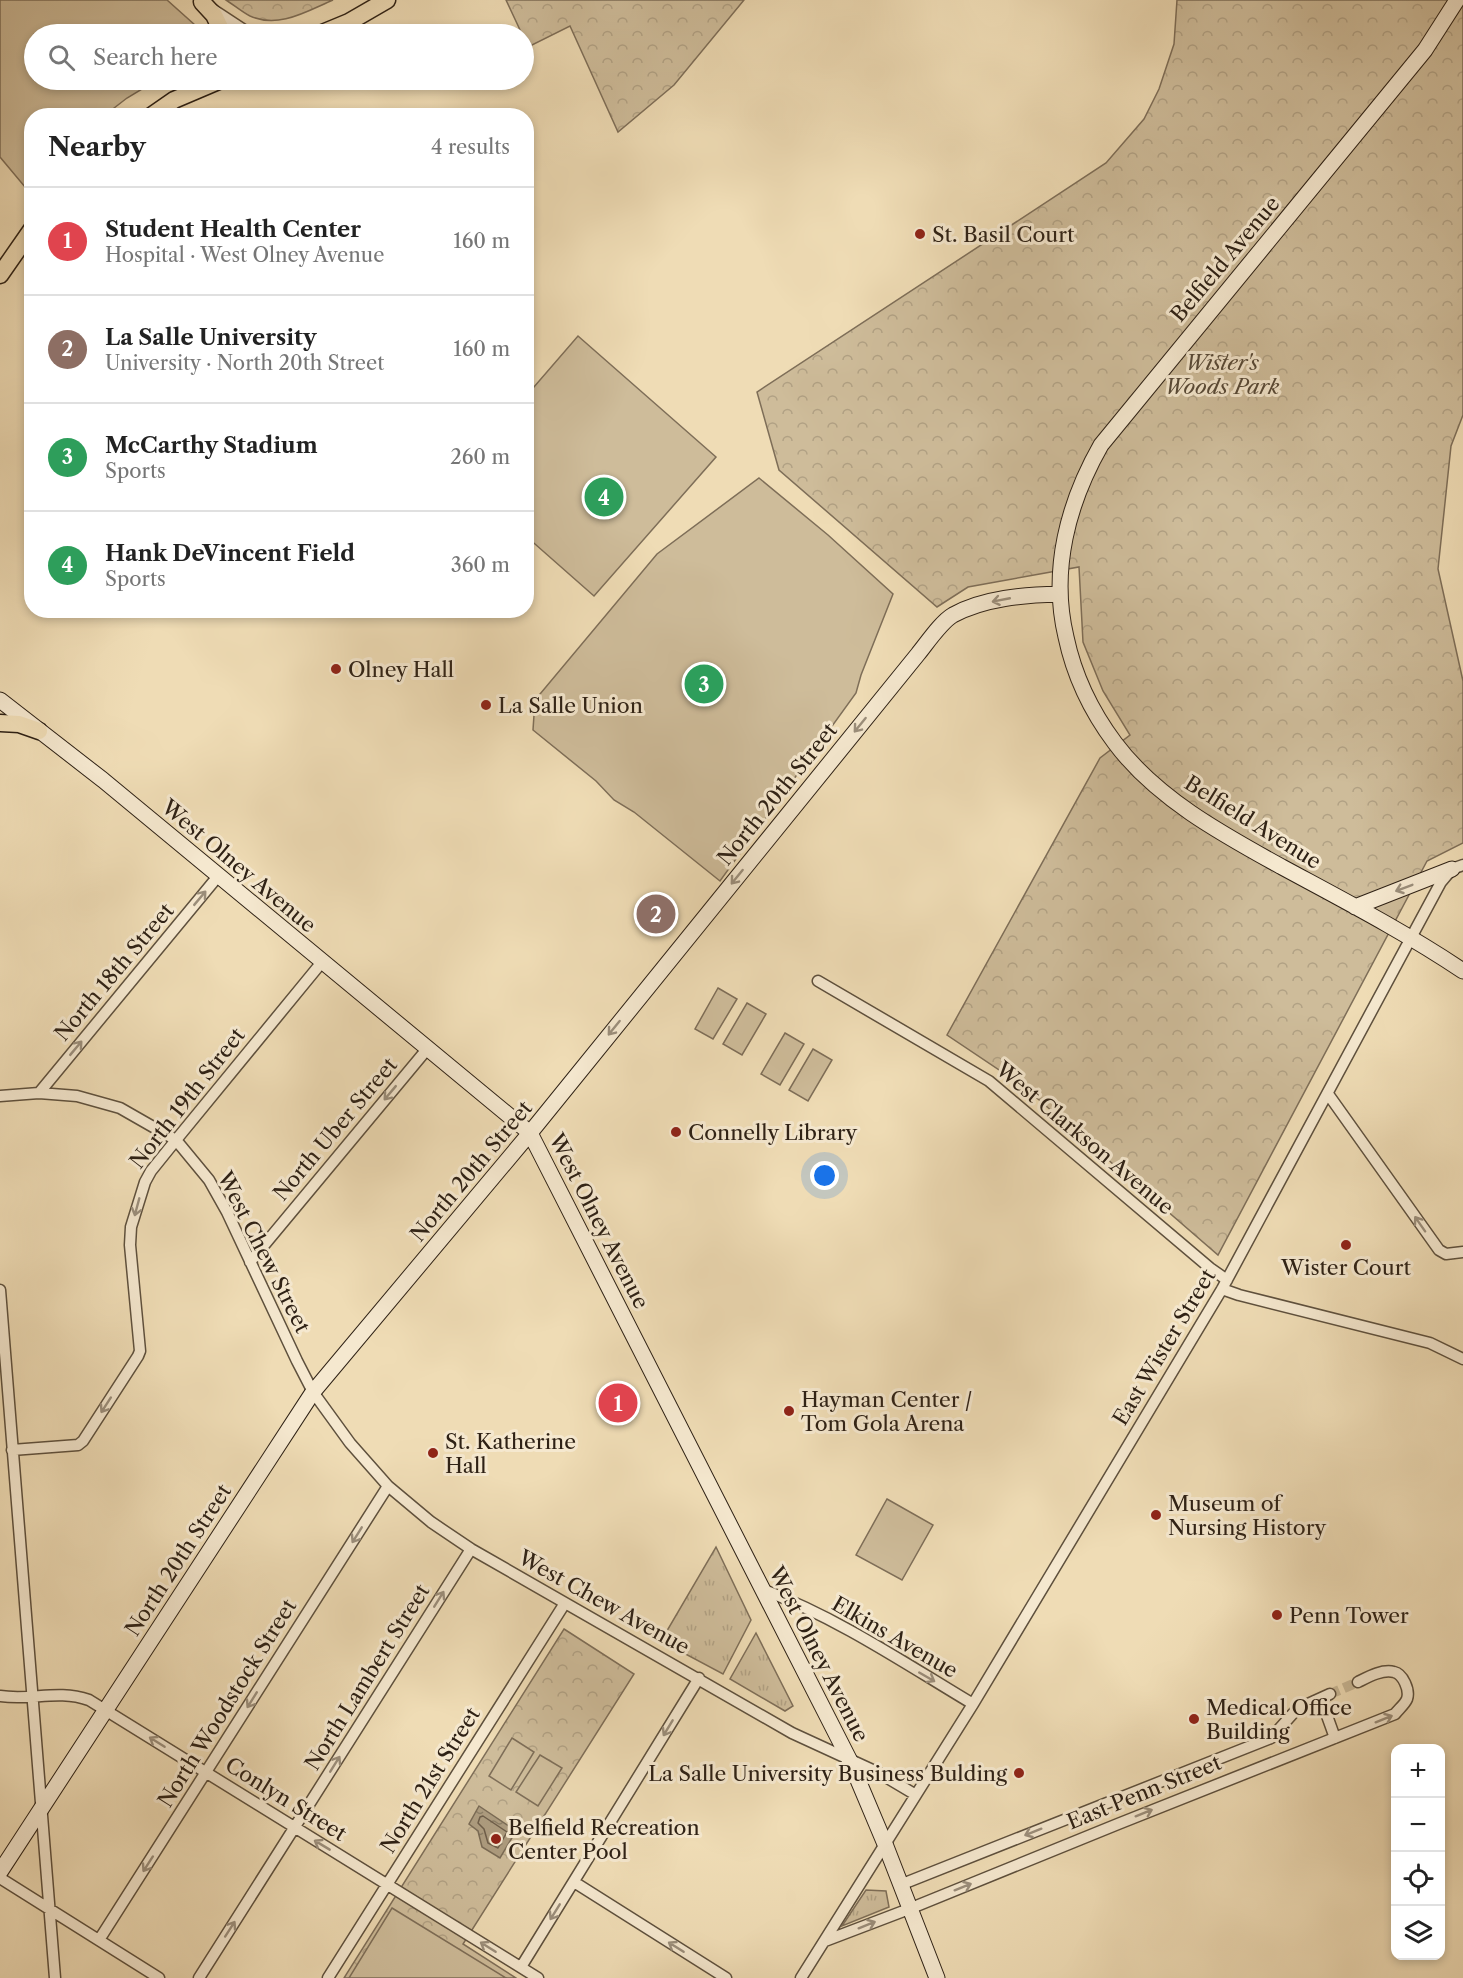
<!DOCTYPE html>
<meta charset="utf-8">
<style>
:root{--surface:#fff;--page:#f6f6f6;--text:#222;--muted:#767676;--line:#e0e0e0;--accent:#db2777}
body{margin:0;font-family:"Libre Caslon Text",serif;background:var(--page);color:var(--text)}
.controls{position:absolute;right:18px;bottom:18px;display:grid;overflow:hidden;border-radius:12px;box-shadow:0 3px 9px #0003}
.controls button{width:54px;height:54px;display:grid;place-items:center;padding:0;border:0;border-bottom:2px solid var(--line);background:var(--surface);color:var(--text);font:30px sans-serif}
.you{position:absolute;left:825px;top:1176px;width:21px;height:21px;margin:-15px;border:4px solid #fff;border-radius:50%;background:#1a73e8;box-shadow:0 0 0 9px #1a73e833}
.badge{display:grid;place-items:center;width:39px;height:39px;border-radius:50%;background:var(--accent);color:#fff;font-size:20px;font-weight:700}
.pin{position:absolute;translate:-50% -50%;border:3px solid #fff;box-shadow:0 2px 6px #0006}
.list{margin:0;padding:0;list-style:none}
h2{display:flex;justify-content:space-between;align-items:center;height:78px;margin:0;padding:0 24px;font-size:26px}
h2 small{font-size:20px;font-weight:400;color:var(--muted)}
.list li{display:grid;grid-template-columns:39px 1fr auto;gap:18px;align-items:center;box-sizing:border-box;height:108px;padding:0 24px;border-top:2px solid var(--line)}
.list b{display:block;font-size:22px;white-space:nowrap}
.list p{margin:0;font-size:20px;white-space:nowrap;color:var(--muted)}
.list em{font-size:20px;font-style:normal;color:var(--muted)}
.icon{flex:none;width:33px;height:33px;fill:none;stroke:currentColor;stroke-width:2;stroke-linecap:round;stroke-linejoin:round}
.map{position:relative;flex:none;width:1463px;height:1978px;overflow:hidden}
.search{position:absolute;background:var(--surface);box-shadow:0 3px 9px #0003;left:24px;top:24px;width:510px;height:66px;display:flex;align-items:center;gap:15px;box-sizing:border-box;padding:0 21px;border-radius:33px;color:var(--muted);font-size:22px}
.panel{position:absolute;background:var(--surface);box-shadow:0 3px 9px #0003;left:24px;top:108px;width:510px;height:510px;border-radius:24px}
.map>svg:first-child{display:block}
</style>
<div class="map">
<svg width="1463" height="1978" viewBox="0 0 1463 1978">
<defs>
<pattern id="grass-tufts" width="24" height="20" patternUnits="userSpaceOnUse" patternTransform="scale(1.5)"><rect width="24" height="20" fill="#cebc9a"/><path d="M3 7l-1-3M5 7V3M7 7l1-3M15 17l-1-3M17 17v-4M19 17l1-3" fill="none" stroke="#b1a184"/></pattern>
<pattern id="park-crowns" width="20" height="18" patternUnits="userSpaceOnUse" patternTransform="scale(1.5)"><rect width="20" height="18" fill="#cebc9a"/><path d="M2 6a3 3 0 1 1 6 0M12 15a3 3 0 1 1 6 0" fill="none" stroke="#b1a184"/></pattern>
<pattern id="water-ripples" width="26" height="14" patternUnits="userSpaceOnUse" patternTransform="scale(1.5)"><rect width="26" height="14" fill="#ad9c7f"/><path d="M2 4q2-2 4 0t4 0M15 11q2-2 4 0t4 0" fill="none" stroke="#8d7f67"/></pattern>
</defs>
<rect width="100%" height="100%" fill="#efdcb5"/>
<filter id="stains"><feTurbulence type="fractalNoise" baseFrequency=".00333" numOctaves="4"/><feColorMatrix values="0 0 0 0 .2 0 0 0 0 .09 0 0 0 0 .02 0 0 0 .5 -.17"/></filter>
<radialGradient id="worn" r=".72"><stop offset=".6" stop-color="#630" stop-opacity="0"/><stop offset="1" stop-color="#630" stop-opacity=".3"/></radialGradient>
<path fill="url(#grass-tufts)" stroke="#7e6e58" stroke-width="1.5" d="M716 1547 751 1620 723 1674 661 1641Z
M756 1633 793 1706 785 1711 730 1679Z
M866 1890 886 1891 889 1907 842 1926Z"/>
<path fill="url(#park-crowns)" stroke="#7e6e58" stroke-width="1.5" d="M226 0H333C307 11 279 29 250 16 242 12 234 5 226 0Z
M506 0H744L674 85 618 132 570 26 528 47Z
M1177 0H1463V415L1451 446 1438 569 1463 681V843L1427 861 1218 1255 1023 1086 947 1035 1100 758 1130 735 1103 691 1083 642 1079 567 968 587 937 607 779 470 757 392 1106 163 1144 119 1159 89 1174 44Z
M564 1629 634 1674 463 1944 516 1978H344Z"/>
<path fill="#cebc9a" stroke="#7e6e58" stroke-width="1.5" d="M0 0H167L205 34H34V80H157L127 98 105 115 32 116 31 181 25 187 0 157Z
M578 336 716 457 594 596 527 537V395Z
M759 478 828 535 893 594 861 675 856 693 720 881 634 812 614 800 596 781 533 730 535 700 657 554Z
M718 988 737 999 713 1039 695 1029Z
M747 1003 766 1014 742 1055 723 1044Z
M785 1033 804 1044 780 1085 761 1074Z
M813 1049 832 1060 808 1101 789 1090Z
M887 1499 933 1525 902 1580 856 1555Z
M512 1738 534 1752 511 1790 489 1776Z
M540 1755 562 1768 538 1806 516 1792Z
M392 1908 506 1978H349Z"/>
<path fill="url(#water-ripples)" stroke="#7a6b55" stroke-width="1.5" d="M479 1806 516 1831 500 1858 482 1847 478 1831 469 1824Z"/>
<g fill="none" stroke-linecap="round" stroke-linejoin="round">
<path stroke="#6e5e4a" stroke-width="1.5" d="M483 1816 507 1832 498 1848 488 1843 484 1829 478 1823 480 1817Z"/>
<path stroke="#c8b795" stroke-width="10" stroke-dasharray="10 5" stroke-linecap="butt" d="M1330 1694 1358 1682"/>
<defs>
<path id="street" d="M212 9 250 34
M818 981 989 1081 1210 1268 1227 1280
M39 1093 219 875
M1328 1094 1439 1250 1446 1254 1463 1252
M0 1096 39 1093 77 1096 120 1108 176 1140 209 1180 227 1212 297 1361 313 1392 350 1443 388 1486 431 1522 471 1549 792 1733 879 1773 916 1795
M250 1262 428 1048
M1222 1289 1239 1295 1430 1343 1463 1359
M0 1290 55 1978
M12 1450 78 1445 83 1441 138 1356 140 1351 130 1245 131 1227 145 1182 151 1171 176 1140 322 962
M764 1590C838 1618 906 1664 973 1704
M0 1696C32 1701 57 1689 89 1700L538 1978
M1321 1699 1335 1738
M0 1878 159 1978
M574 1882 726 1978
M900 1885 1271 1738 1297 1709 1330 1694
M99 1940 388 1486
M825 1941 909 1909 1118 1824 1395 1714C1398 1710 1405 1704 1407 1699 1410 1690 1403 1674 1394 1672 1382 1669 1368 1677 1358 1682
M521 1967 699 1678
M199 1978 471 1549
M328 1978 565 1603
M801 1978 973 1704 1222 1289 1441 882 1452 869 1463 865"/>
<path id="secondary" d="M1457 0 1425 50 1101 445C1068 503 1050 570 1066 637 1074 675 1091 711 1115 743 1156 798 1222 834 1282 867 1343 900 1405 932 1463 971
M0 700 103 780 530 1133 850 1761 885 1844 937 1978
M1355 907 1452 869
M0 1872 313 1392 530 1133 918 654C927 643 941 622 953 615 984 598 1024 595 1059 594"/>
<path id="primary" d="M202 2 214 15 223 34
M320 34 349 22 387 0
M151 116 174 100 221 80
M0 275 32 229
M0 723 19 724 39 731"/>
</defs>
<use href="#street" stroke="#5e503d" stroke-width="13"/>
<use href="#secondary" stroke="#2e2115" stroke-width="17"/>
<use href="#primary" stroke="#2e2115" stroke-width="19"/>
<use href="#street" stroke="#f5e8cf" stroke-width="10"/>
<use href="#secondary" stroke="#f5e8cf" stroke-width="15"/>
<use href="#primary" stroke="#efdcb5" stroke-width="16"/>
</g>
<defs><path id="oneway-shaft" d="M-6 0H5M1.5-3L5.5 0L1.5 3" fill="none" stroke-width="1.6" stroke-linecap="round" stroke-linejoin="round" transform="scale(1.5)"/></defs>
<g stroke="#9b8e7b">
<use href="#oneway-shaft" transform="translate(1001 600) rotate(169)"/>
<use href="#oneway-shaft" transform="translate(860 725) rotate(129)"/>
<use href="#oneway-shaft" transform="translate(737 877) rotate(129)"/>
<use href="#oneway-shaft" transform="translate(1404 888) rotate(159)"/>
<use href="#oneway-shaft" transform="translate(200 898) rotate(-50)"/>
<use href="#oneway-shaft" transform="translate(614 1028) rotate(129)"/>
<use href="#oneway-shaft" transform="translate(76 1048) rotate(-50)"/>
<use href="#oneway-shaft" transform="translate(390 1093) rotate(130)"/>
<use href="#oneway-shaft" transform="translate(137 1207) rotate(105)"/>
<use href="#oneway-shaft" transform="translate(1420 1224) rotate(-125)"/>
<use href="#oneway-shaft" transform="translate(106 1405) rotate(123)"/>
<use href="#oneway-shaft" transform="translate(357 1535) rotate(122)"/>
<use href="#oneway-shaft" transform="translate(439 1599) rotate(-58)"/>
<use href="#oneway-shaft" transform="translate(927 1677) rotate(30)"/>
<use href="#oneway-shaft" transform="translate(252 1700) rotate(122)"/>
<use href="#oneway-shaft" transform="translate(1384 1719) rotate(-22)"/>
<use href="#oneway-shaft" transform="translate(668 1728) rotate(121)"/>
<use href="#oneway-shaft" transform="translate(157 1742) rotate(-148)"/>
<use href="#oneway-shaft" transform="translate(335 1764) rotate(-58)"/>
<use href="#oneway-shaft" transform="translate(1144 1813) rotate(-22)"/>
<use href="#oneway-shaft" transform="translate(1033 1832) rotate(158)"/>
<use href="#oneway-shaft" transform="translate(322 1845) rotate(-149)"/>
<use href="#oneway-shaft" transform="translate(148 1864) rotate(123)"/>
<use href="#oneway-shaft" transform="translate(963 1887) rotate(-22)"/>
<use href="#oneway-shaft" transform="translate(555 1912) rotate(122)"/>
<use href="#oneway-shaft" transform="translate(867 1925) rotate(-22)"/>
<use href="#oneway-shaft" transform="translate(230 1929) rotate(-57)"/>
<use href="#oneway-shaft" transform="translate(488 1947) rotate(-148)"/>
<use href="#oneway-shaft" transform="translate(676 1947) rotate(-148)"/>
</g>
<g fill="#8f2418" stroke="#f5e8cf" stroke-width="2">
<circle cx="920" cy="234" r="6"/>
<circle cx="336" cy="669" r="6"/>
<circle cx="486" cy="705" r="6"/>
<circle cx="676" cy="1132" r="6"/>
<circle cx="1346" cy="1245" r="6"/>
<circle cx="789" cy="1411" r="6"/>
<circle cx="433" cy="1453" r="6"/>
<circle cx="1156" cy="1515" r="6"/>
<circle cx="1277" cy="1615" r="6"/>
<circle cx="1194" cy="1719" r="6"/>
<circle cx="1019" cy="1773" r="6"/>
<circle cx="496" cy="1839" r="6"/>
</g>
<g text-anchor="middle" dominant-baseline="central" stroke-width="6" stroke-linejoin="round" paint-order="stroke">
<g font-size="21" fill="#2e2115" stroke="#f5e8cf" text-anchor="start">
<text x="932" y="234">St. Basil Court</text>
<text x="348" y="669">Olney Hall</text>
<text x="498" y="705">La Salle Union</text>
<text x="688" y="1132">Connelly Library</text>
<text x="1346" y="1267" text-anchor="middle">Wister Court</text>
<text x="801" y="1399">Hayman Center /<tspan x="801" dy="24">Tom Gola Arena</tspan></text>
<text x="445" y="1441">St. Katherine<tspan x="445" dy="24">Hall</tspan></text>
<text x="1168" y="1503">Museum of<tspan x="1168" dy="24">Nursing History</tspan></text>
<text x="1289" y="1615">Penn Tower</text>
<text x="1206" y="1707">Medical Office<tspan x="1206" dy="24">Building</tspan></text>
<text x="1007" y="1773" text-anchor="end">La Salle University Business Bulding</text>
<text x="508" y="1827">Belfield Recreation<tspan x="508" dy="24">Center Pool</tspan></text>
</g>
<g font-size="21" fill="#2e2115" stroke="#f5e8cf">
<text transform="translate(1225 259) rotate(-50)">Belfield Avenue</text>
<text transform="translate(777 794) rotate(-51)">North 20th Street</text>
<text transform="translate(1253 822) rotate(32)">Belfield Avenue</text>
<text transform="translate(239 866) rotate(40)">West Olney Avenue</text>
<text transform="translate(114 972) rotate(-50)">North 18th Street</text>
<text transform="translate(187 1098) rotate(-52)">North 19th Street</text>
<text transform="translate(335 1129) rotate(-50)">North Uber Street</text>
<text transform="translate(1085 1138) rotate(40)">West Clarkson Avenue</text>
<text transform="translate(471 1171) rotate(-50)">North 20th Street</text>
<text transform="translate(599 1221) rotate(63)">West Olney Avenue</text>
<text transform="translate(264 1252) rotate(63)">West Chew Street</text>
<text transform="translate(1164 1347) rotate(-59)">East Wister Street</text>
<text transform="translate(178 1560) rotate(-57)">North 20th Street</text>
<text transform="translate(604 1602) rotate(29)">West Chew Avenue</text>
<text transform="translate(895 1637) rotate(30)">Elkins Avenue</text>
<text transform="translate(819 1654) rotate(63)">West Olney Avenue</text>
<text transform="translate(367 1677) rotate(-58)">North Lambert Street</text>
<text transform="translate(227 1703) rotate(-58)">North Woodstock Street</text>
<text transform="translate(430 1780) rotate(-58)">North 21st Street</text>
<text transform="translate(1144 1792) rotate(-22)">East Penn Street</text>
<text transform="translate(286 1799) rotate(32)">Conlyn Street</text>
</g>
<g font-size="21" font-style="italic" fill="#564836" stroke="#f5e8cf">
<text x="1222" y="362">Wister's<tspan x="1222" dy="24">Woods Park</tspan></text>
</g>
</g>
<rect width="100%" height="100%" filter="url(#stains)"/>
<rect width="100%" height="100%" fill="url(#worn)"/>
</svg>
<div class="controls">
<button>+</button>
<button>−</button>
<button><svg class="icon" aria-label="locate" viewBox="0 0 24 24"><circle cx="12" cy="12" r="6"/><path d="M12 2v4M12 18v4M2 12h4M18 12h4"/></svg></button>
<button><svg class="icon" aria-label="layers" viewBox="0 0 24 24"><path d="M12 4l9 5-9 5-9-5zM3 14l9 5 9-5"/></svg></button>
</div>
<div class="you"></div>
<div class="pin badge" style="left:618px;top:1403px;background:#e0444e">1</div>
<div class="pin badge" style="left:656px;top:914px;background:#8d6e63">2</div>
<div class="pin badge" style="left:704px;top:684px;background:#2e9e5b">3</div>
<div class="pin badge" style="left:604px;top:497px;background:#2e9e5b">4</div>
<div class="search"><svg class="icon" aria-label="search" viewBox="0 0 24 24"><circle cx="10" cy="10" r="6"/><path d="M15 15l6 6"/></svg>Search here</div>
<section class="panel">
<h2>Nearby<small>4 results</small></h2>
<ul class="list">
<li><span class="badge" style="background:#e0444e">1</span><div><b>Student Health Center</b><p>Hospital · West Olney Avenue</p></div><em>160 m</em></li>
<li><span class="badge" style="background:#8d6e63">2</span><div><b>La Salle University</b><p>University · North 20th Street</p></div><em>160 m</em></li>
<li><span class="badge" style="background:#2e9e5b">3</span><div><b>McCarthy Stadium</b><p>Sports</p></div><em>260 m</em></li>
<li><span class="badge" style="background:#2e9e5b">4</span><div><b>Hank DeVincent Field</b><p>Sports</p></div><em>360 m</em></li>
</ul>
</section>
</div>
